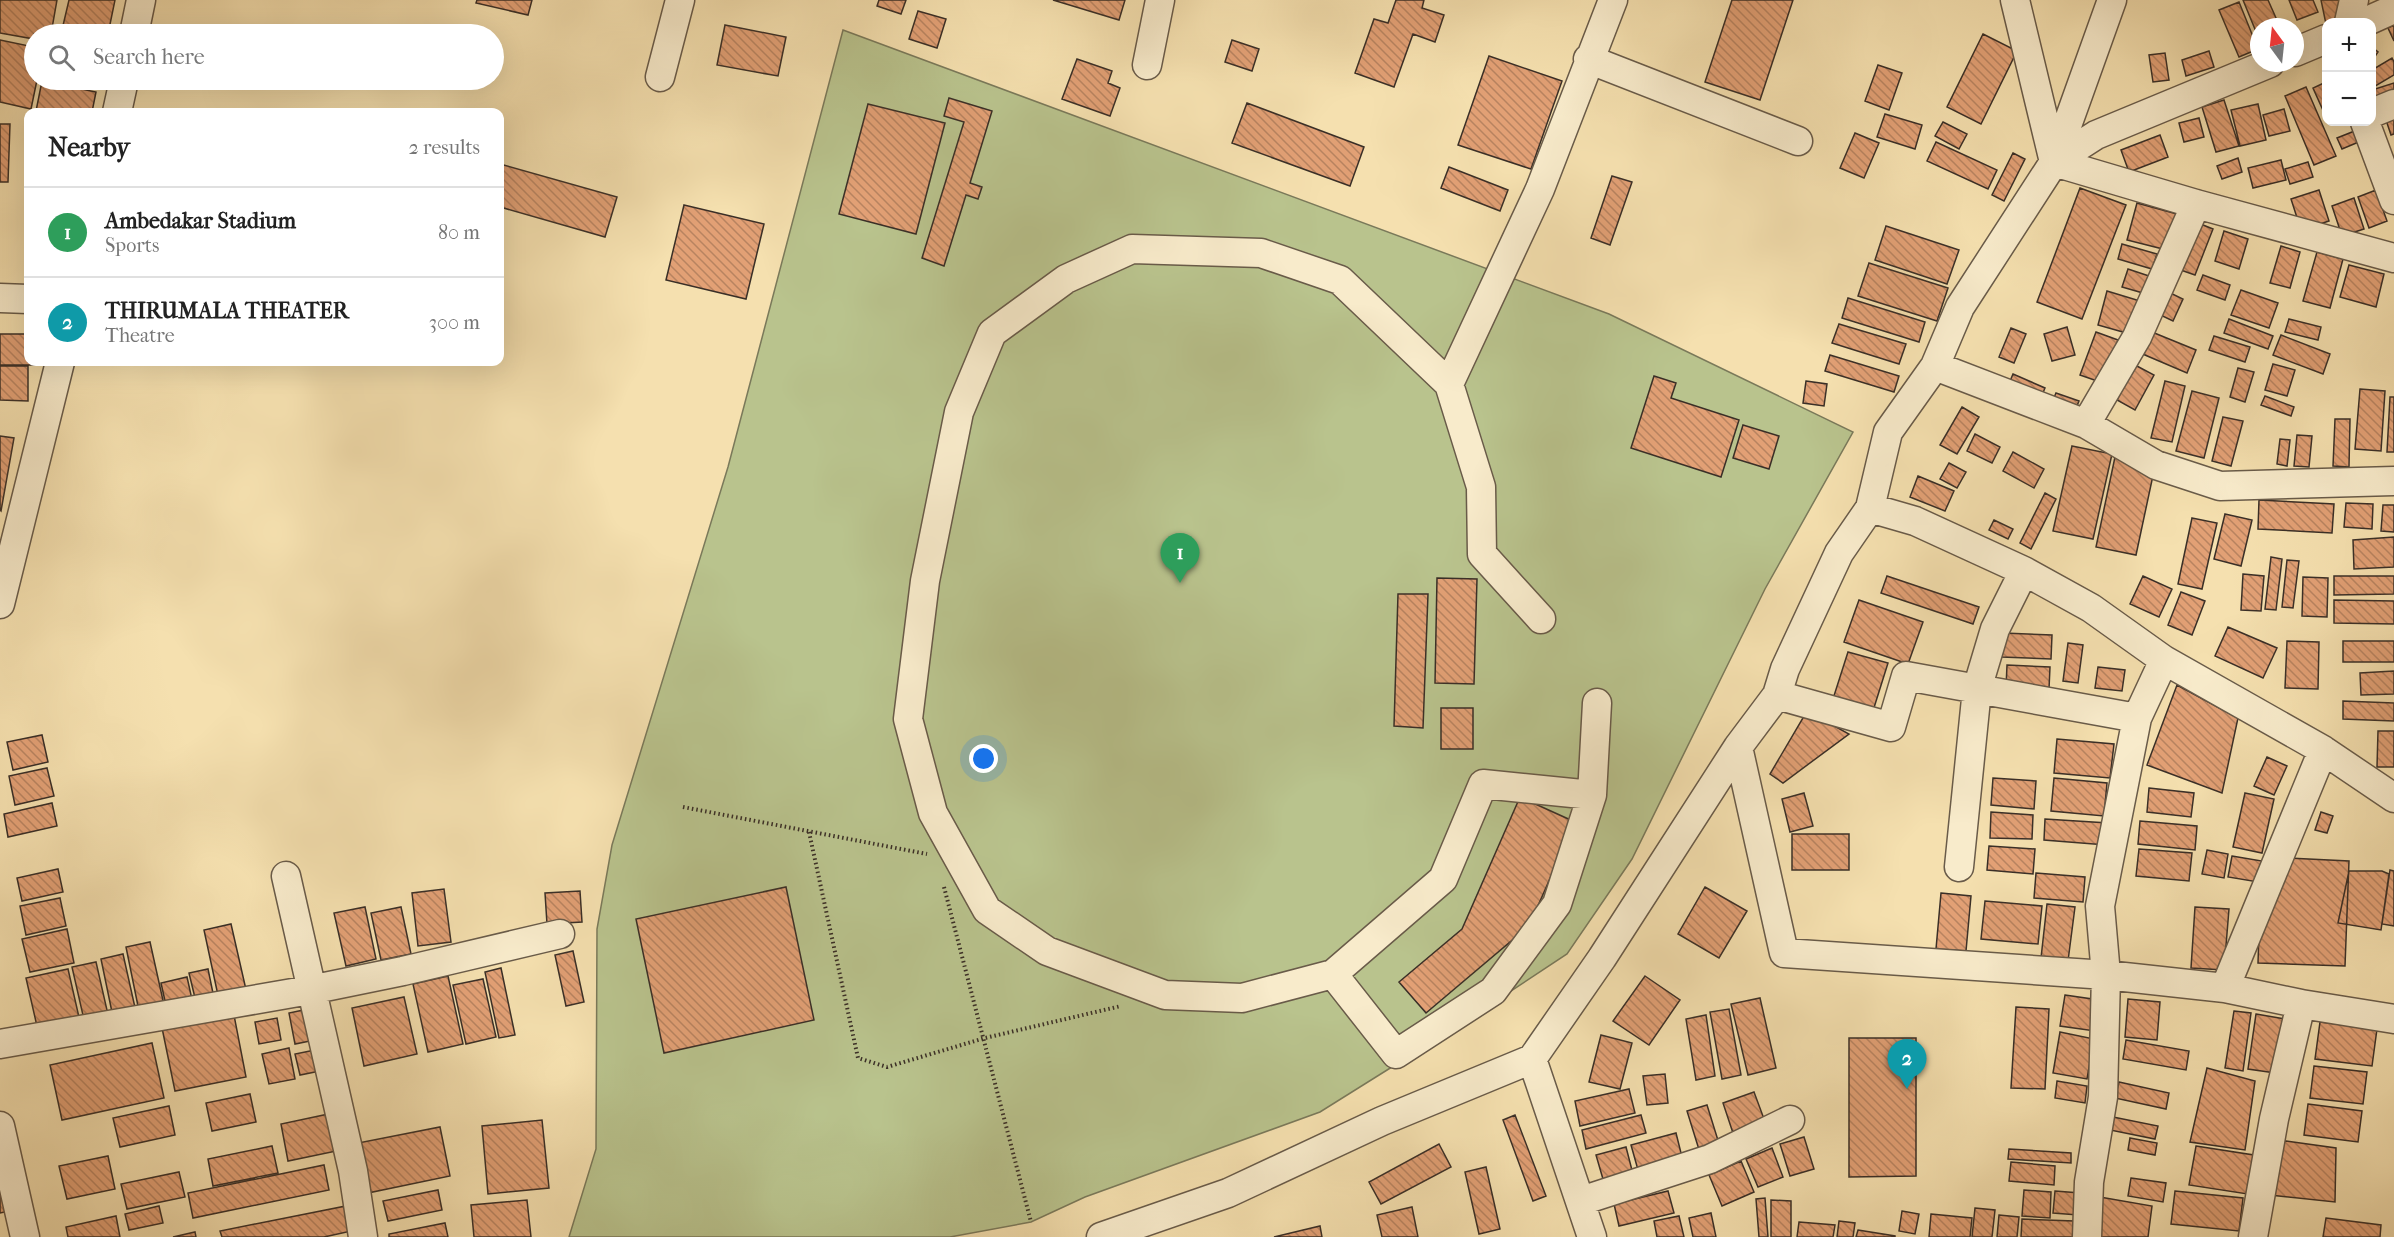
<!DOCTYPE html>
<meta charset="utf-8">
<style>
:root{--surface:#fff;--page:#f2f2f2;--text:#222;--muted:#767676;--line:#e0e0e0;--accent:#1a73e8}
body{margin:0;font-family:"IM FELL French Canon",serif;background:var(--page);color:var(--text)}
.controls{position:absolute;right:18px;top:18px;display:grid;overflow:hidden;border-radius:12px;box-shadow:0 6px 24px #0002}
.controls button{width:54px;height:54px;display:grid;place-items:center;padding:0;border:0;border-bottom:2px solid var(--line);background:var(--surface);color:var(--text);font:30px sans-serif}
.compass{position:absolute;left:2250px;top:18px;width:54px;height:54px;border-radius:50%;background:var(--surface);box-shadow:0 6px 24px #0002;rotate:345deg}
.you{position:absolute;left:984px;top:759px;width:21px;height:21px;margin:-15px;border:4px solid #fff;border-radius:50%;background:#1a73e8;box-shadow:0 0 0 9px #1a73e833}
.badge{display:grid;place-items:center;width:39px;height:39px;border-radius:50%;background:var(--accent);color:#fff;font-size:20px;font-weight:700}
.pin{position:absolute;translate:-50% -50px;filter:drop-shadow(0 2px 3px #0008)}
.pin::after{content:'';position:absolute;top:32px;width:21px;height:18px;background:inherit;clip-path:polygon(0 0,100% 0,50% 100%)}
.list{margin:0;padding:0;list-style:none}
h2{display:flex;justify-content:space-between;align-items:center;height:78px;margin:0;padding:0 24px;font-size:26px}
h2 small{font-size:20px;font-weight:400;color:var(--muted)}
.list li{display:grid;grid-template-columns:39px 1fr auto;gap:18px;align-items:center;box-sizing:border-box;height:90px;padding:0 24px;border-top:2px solid var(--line)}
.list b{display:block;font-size:22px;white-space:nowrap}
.list p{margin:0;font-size:20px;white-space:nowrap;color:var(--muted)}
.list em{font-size:20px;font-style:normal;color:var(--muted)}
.icon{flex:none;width:33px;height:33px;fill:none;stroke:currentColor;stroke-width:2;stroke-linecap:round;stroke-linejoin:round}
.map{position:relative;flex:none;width:2394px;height:1237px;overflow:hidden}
.search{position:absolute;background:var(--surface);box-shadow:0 6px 24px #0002;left:24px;top:24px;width:480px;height:66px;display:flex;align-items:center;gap:15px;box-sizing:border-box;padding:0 21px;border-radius:33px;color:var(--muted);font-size:22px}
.panel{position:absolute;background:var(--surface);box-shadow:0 6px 24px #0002;left:24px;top:108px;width:480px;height:258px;border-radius:12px}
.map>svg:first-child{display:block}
</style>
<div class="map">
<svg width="2394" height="1237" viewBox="0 0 2394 1237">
<defs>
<pattern id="building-back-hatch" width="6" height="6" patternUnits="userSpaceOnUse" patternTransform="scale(1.5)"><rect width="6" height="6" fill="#e2a075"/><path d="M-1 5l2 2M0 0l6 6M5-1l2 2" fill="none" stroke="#b88360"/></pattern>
</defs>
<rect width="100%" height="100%" fill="#f5e0af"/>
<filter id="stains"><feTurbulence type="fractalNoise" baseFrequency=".00333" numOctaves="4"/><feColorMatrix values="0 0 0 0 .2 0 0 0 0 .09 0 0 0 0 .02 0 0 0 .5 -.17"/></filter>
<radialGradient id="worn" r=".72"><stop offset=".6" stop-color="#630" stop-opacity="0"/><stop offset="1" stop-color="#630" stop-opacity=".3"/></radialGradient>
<path fill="#b9c38d" stroke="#7a795a" stroke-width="1.5" d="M843 30 1609 314 1853 432 1765 589 1632 859 1567 954 1467 1020 1320 1112 1085 1197 1031 1222 950 1237H569L596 1149 597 929 612 845 728 467Z"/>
<path fill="url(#building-back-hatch)" stroke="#3a2f27" stroke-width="1.5" d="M0 0H57L51 34H34V39L0 33Z
M69 0H115L108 34H61Z
M477 0H532L528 15 476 3Z
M879 0H906L901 14 877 6Z
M1053 0H1125L1119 20Z
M1396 0H1424L1422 8 1444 15 1435 42 1413 34 1394 87 1355 73 1374 19 1388 23Z
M1732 0H1793L1760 100 1705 82Z
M2243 0H2268L2280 27H2259V39Z
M2289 0H2313L2318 12 2297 20Z
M2321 0H2343L2337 21 2326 24Z
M2239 2 2258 49 2239 57 2219 10Z
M918 11 946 19 937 48 909 39Z
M725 25 786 37 778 76 717 65Z
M2394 25V41L2388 28Z
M1983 34 2017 51 1981 124 1947 107Z
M0 40 34 47V80H37L31 109 0 102Z
M1232 40 1259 49 1252 71 1225 62Z
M2372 47 2378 52 2372 61Z
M2209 51 2214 67 2186 76 2182 60Z
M2165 53 2169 80 2153 82 2149 55Z
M1489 56 1562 81 1531 169 1458 145Z
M2392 58 2394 62V75L2372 88V70Z
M1077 59 1112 71 1108 83 1120 88 1110 116 1062 99Z
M1878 65 1902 73 1889 110 1865 101Z
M76 80H99L98 84Z
M42 81 96 92 92 112 36 111Z
M2326 82V117L2313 88Z
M2394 83V99L2376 105 2372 90Z
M2306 87 2336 156 2314 165 2285 96Z
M949 98 992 111 970 183 982 187 978 199 966 195 944 266 922 258 964 122 944 116Z
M2224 100 2239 146 2216 152 2202 107Z
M1247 103 1364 147 1350 186 1232 143Z
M868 104 945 123 916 234 839 214Z
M2258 104 2266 140 2240 146 2231 110Z
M2394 107V134L2391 135 2383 111Z
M2284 109 2290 131 2269 136 2263 115Z
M1885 114 1922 125 1915 149 1877 137Z
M2199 118 2204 137 2184 142 2179 123Z
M1943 122 1967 134 1959 149 1935 136Z
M0 124H10L8 182H0Z
M2357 130 2361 141 2342 149 2337 138Z
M1855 133 1879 143 1864 178 1840 168Z
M2160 135 2168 157 2129 172 2121 150Z
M1936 142 1997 170 1988 189 1927 161Z
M2013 153 2025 159 2004 201 1992 195Z
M2238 158 2242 172 2222 179 2217 166Z
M2281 160 2286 180 2253 188 2248 168Z
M2308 162 2313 177 2290 184 2285 169Z
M500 164 617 197 605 237 500 207Z
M1449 167 1508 190 1500 211 1441 188Z
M1612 176 1632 182 1610 245 1591 238Z
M2080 188 2126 205 2082 319 2037 302Z
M2319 190 2329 221 2301 230 2291 199Z
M2376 190 2387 221 2369 228 2358 197Z
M2354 198 2364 229 2342 236 2332 206Z
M2137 203 2177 214 2167 250 2127 240Z
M684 205 764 224 746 299 666 280Z
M2193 221 2213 229 2195 275 2175 268Z
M1886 226 1959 250 1947 284 1875 260Z
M2224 231 2248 239 2239 269 2215 261Z
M2122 244 2157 254 2152 269 2118 259Z
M2281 246 2300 252 2290 288 2270 283Z
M2317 252 2343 259 2330 308 2303 301Z
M1869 263 1948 288 1937 321 1858 296Z
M2349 265 2384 274 2376 307 2340 297Z
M2128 269 2149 276 2143 293 2122 287Z
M2203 275 2230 285 2225 300 2197 290Z
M2164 290 2183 299 2173 321 2154 312Z
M2241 290 2278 303 2269 328 2231 315Z
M2107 291 2140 301 2130 334 2098 325Z
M1848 298 1925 322 1919 342 1842 318Z
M2229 319 2273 336 2268 349 2224 333Z
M2289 319 2321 327 2318 340 2285 332Z
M1839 324 1906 344 1899 364 1832 343Z
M2067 327 2075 355 2052 361 2044 334Z
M2011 328 2026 334 2014 363 1999 357Z
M2147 330 2196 350 2187 373 2138 352Z
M2096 332 2118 340 2103 383 2080 375Z
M0 334H28V362H42V365H0Z
M2281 335 2330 354 2323 374 2273 355Z
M2214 336 2250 347 2245 362 2209 350Z
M1830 355 1899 376 1894 392 1825 371Z
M2273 364 2295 370 2287 396 2265 390Z
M2135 365 2154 375 2135 410 2117 400Z
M0 366H28V401L0 400Z
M2238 368 2254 372 2245 402 2230 397Z
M2013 374 2045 388 2040 400 2008 386Z
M1654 376 1676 383 1671 398 1739 420 1721 477 1631 448Z
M1806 381 1827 384 1824 406 1803 403Z
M2165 381 2185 386 2172 442 2151 438Z
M2360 389 2385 391 2381 451 2355 449Z
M2192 391 2219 398 2204 458 2176 451Z
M2056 393 2079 401 2074 413 2051 405Z
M2265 396 2294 407 2291 416 2261 405Z
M2390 397H2394V452H2387Z
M1962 407 1979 417 1957 454 1940 445Z
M2223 417 2243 421 2231 466 2212 461Z
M2335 419H2350L2349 467 2333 466Z
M1743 425 1779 436 1769 469 1733 458Z
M1975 434 2000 447 1992 463 1967 451Z
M2297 435 2312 436 2309 467 2294 466Z
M0 436 14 438 1 511 0 510Z
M2280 439 2290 440 2287 466 2277 464Z
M2072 446 2112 454 2093 539 2053 531Z
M2013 452 2044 469 2034 488 2003 471Z
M2115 457 2155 466 2136 555 2096 547Z
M1949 463 1966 472 1957 488 1940 479Z
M1918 476 1954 491 1945 511 1910 497Z
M2045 493 2056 499 2031 549 2020 543Z
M2259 500 2334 504 2332 533 2258 529Z
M2346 503 2373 504 2372 529 2344 527Z
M2383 505H2394V532L2381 531Z
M2225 514 2252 520 2241 566 2214 559Z
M2192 518 2217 523 2202 589 2178 584Z
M1994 520 2013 529 2008 539 1989 530Z
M2394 537V567L2354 569 2353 540Z
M2271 557 2282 559 2276 610 2265 609Z
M2287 560 2299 561 2293 608 2282 607Z
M2243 574 2264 576 2261 611 2241 610Z
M1887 576 1979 607 1973 624 1881 593Z
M2143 576 2172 589 2159 617 2130 604Z
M2334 576H2394V594L2334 595Z
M2303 577 2328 578 2327 617 2302 616Z
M1437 578 1477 579 1474 684 1435 683Z
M2181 592 2205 601 2192 635 2168 625Z
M1398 594H1428L1423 728 1394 726Z
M1859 600 1923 622 1908 664 1844 642Z
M2334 600 2394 601V624L2334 623Z
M2228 627 2277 648 2263 678 2215 656Z
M2003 633 2052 635 2051 659 2002 657Z
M2287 641 2319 642 2318 689 2285 688Z
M2343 641H2394V662H2343Z
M2068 643 2083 645 2078 683 2063 681Z
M1848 652 1888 663 1872 714 1832 702Z
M2007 665 2050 667 2049 689 2006 688Z
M2098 667 2125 670 2122 691 2095 688Z
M2394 671V694L2361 695 2360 673Z
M2177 685 2238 718 2222 793 2147 765Z
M2343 701 2394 703V721L2343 719Z
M1441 708H1473V749H1441Z
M1807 711 1849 734 1783 783 1770 774Z
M2378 731H2394V767H2377Z
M42 735 48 762 13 770 7 742Z
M2057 739 2114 744 2110 778 2054 773Z
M2267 757 2287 766 2274 795 2254 786Z
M47 768 54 796 15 805 9 776Z
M1993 778 2036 781 2034 809 1991 805Z
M2054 778 2107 783 2104 816 2051 811Z
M2149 788 2194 793 2191 817 2147 812Z
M1804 793 1813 826 1790 832 1782 799Z
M2245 793 2274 799 2262 853 2233 847Z
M1520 797 1575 822 1529 926 1426 1013 1399 982 1462 929Z
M52 803 57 826 8 837 4 814Z
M1991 812 2033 815 2032 839 1990 838Z
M2321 812 2333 816 2327 833 2315 830Z
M2045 819 2108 823 2106 845 2044 840Z
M2140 821 2197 826 2195 850 2138 844Z
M1792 834H1849V870H1792Z
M1989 846 2035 849 2033 874 1987 870Z
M2139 849 2192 853 2189 881 2136 876Z
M2207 850 2228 854 2224 878 2202 874Z
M2232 856 2262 861 2258 882 2228 877Z
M2288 858 2349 861 2345 966 2258 963 2260 903Z
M58 869 63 892 22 901 17 878Z
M2390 870 2394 871V926L2382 924Z
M2349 871H2382L2389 874 2381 930 2338 923Z
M2036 873 2085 877 2083 902 2034 898Z
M786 887 814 1020 664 1053 636 919Z
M1705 887 1747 911 1719 958 1678 934Z
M444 889 451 942 418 946 412 893Z
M580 891 582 922 547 924 545 893Z
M1941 893 1971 896 1966 951 1936 949Z
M60 898 66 926 26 935 20 906Z
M1985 901 2042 906 2038 944 1981 939Z
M2047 904 2075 907 2068 961 2041 958Z
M365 907 376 959 346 966 334 913Z
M401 907 411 954 381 960 371 913Z
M2195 907 2229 909 2224 970 2191 968Z
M231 924 247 994 219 1000 204 930Z
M67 929 74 963 30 972 22 939Z
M150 942 164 1005 139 1011 126 947Z
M573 951 584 1002 566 1006 555 955Z
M123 954 136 1012 113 1017 101 959Z
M96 962 109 1019 85 1024 72 967Z
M501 968 515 1035 499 1038 485 972Z
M68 969 81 1026 39 1035 26 978Z
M208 969 214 998 196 1002 189 973Z
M448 976 463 1044 428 1052 413 984Z
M1645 976 1680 1000 1649 1045 1613 1021Z
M187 977 193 1004 167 1010 161 983Z
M483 979 496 1037 466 1044 453 985Z
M2065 995 2099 1000 2095 1031 2060 1026Z
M404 997 417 1054 364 1066 352 1008Z
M1760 998 1776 1068 1748 1075 1731 1004Z
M2128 999 2160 1002 2157 1040 2125 1037Z
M2016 1007 2049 1009 2045 1089 2011 1088Z
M313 1008 320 1039 295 1044 289 1013Z
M1729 1009 1741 1075 1722 1079 1710 1012Z
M233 1010 246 1077 175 1091 161 1023Z
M2234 1011 2251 1013 2243 1071 2225 1068Z
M2256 1014 2291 1020 2282 1074 2248 1069Z
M1706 1015 1715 1076 1696 1080 1686 1019Z
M277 1018 281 1040 259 1044 255 1022Z
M2320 1022 2377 1029 2372 1066 2315 1059Z
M2060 1032 2094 1039 2087 1079 2053 1073Z
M1601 1035 1632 1043 1620 1089 1589 1082Z
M1849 1038H1916V1176L1849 1177Z
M2126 1040 2189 1051 2186 1070 2123 1059Z
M152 1043 164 1098 62 1120 50 1065Z
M289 1048 295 1079 269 1084 262 1054Z
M325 1048 330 1069 300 1075 295 1054Z
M2314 1066 2367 1072 2363 1104 2310 1098Z
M2207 1068 2255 1081 2245 1150 2190 1142Z
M1665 1074 1668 1103 1647 1105 1643 1076Z
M2057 1081 2087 1086 2085 1103 2055 1098Z
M2119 1082 2169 1093 2166 1109 2115 1098Z
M1629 1089 1635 1113 1580 1126 1575 1101Z
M1754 1092 1767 1127 1735 1139 1723 1103Z
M250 1094 256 1122 212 1131 206 1103Z
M2308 1104 2362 1111 2358 1142 2304 1135Z
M1707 1105 1721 1150 1701 1156 1687 1111Z
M169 1106 175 1135 120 1147 113 1118Z
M338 1112 346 1149 288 1161 281 1124Z
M1515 1115 1546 1196 1533 1201 1503 1120Z
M1641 1115 1646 1133 1586 1149 1582 1130Z
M2113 1117 2158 1126 2155 1139 2110 1130Z
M542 1120 549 1188 488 1194 482 1126Z
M440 1127 450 1176 363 1194 353 1144Z
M1676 1133 1684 1165 1640 1177 1631 1145Z
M1804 1137 1814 1169 1790 1176 1780 1144Z
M2130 1138 2157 1143 2155 1155 2128 1150Z
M2278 1140 2336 1148 2335 1202 2270 1195Z
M1439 1144 1451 1167 1381 1204 1369 1182Z
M272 1146 278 1173 213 1186 208 1159Z
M2196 1146 2260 1156 2254 1195 2189 1185Z
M1626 1147 1634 1178 1605 1186 1596 1155Z
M1772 1148 1783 1177 1758 1187 1746 1159Z
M2009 1149 2071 1153V1163L2008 1159Z
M108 1156 115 1189 67 1199 59 1166Z
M1741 1161 1754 1192 1722 1206 1709 1175Z
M2011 1162 2055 1166 2054 1185 2009 1181Z
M324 1165 329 1190 193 1218 188 1193Z
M1486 1167 1500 1229 1479 1234 1465 1172Z
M0 1169 9 1211 0 1213Z
M179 1172 185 1197 127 1209 121 1184Z
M2131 1178 2166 1183 2163 1202 2128 1196Z
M438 1190 442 1210 388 1221 383 1201Z
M2024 1190 2051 1192 2050 1218 2022 1216Z
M1668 1191 1674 1213 1619 1226 1614 1204Z
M2055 1191 2080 1193 2078 1215 2053 1213Z
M2175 1191 2243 1198 2239 1231 2171 1224Z
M2094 1196 2152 1206 2148 1237H2096Z
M1765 1198 1768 1237H1759L1756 1199Z
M527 1200 531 1237H474L471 1205Z
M1771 1200 1791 1201V1237H1771Z
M351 1205 356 1230 324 1237H222L220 1231Z
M159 1206 163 1223 129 1230 125 1214Z
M1412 1207 1418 1237H1382L1377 1215Z
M1975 1208 1995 1210 1992 1237H1972Z
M1902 1211 1919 1214 1915 1234 1899 1231Z
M1711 1213 1716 1237H1693L1689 1218Z
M1931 1214 1972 1218 1970 1237H1929Z
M1999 1215 2019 1217 2017 1237H1997Z
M116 1216 120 1237H68L66 1227Z
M1679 1216 1684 1237H1657L1654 1221Z
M2326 1218 2381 1225 2380 1237H2323Z
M2022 1219 2074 1221 2073 1237H2021Z
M1839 1221 1855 1223 1853 1237H1837Z
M1799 1222 1835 1225 1833 1237H1797Z
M445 1223 448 1237H389V1234Z
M1320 1226 1322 1237H1274Z
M1858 1230 1895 1236V1237H1856Z
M195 1232 196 1237H173Z"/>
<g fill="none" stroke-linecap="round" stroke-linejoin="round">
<defs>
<path id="minor" d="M2015 0 2054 162 2112 0
M2349 22 2354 0
M2365 22 2394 9
M134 34 141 0
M2295 52 2326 39
M1588 59 1798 141
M1147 65 1160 0
M660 77 680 0
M117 112 124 80
M2372 113 2394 104
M2365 122 2394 200
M2054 162 2196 204 2394 258
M0 298 28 299
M1935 366 2086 424 2156 465 2220 486 2394 481
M1449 384 1540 189 1613 0
M2086 424 2137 337 2196 204
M1870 508 1888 432 1935 366 1960 307 2054 162 2096 135 2270 63
M0 604 60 362
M1541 619 1482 554 1481 487 1449 384 1340 280 1261 253 1132 249 1066 279 992 333 959 412 925 581 908 719 933 813 987 910 1047 951 1165 995 1242 998 1333 974 1443 879 1483 784 1592 795
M1777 695 1891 727 1906 676 2137 718
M1738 747 1784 953 2106 975 2225 988 2323 750
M1959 867 1977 689 1995 629 2024 571
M286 876 353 1171 363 1237
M1333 974 1396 1054 1493 991 1557 904 1592 795 1597 703
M2225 988 2301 1004 2274 1119 2253 1237
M2301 1004 2394 1019
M0 1044 310 990 403 971 560 934
M1532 1059 1592 1237
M0 1126 25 1237
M1581 1201 1710 1159 1790 1120
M1101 1237 1228 1193 1382 1121 1532 1059 1602 958 1738 747 1777 695 1785 669 1839 553 1870 508 1915 521 2024 571 2091 608 2164 660 2323 750 2394 798
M2087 1237 2089 1182 2103 1097 2106 975 2100 906 2137 718 2164 660"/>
</defs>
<use href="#minor" stroke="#695b49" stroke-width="31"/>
<path stroke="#3a2f27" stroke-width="4" stroke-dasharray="1.5 3" stroke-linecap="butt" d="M683 807 927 854
M809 832 858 1058 887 1067 985 1038 1121 1006
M944 887 1031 1222"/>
<use href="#minor" stroke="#f8ebcb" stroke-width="28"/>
</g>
<rect width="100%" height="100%" filter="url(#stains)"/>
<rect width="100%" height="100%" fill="url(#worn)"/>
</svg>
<div class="controls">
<button>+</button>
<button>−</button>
</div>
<svg class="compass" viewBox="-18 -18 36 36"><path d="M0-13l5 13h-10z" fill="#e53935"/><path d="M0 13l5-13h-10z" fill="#767676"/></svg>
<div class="you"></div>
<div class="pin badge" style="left:1180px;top:583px;background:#2e9e5b">1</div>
<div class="pin badge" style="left:1907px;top:1089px;background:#0f9aa8">2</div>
<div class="search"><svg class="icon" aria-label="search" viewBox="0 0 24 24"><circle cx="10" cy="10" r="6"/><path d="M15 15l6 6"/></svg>Search here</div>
<section class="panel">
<h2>Nearby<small>2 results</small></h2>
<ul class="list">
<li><span class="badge" style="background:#2e9e5b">1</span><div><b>Ambedakar Stadium</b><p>Sports</p></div><em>80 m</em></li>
<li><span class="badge" style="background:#0f9aa8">2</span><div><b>THIRUMALA THEATER</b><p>Theatre</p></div><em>300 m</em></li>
</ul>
</section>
</div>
